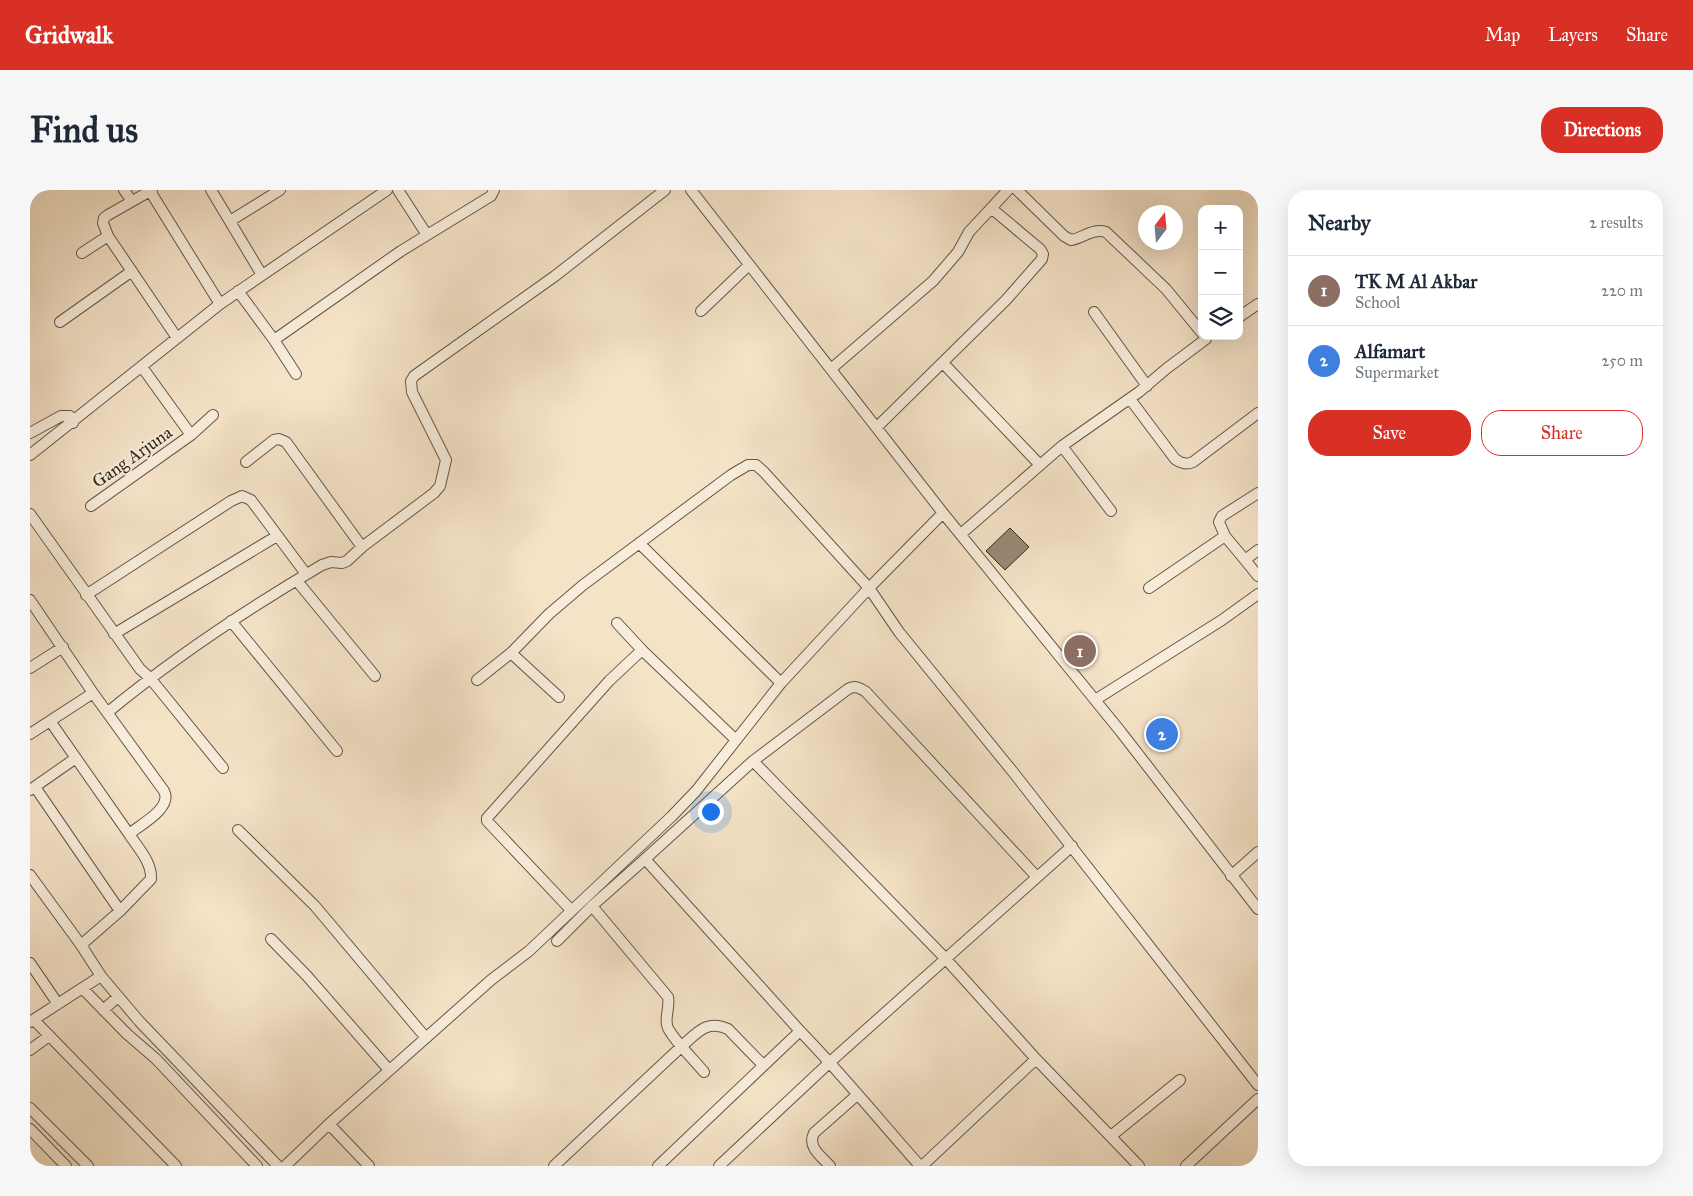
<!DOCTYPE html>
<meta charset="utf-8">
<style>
:root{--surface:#fff;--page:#f6f6f7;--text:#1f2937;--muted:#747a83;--line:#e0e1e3;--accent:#d93025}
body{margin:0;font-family:"IM FELL Great Primer",serif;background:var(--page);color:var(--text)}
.controls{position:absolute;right:15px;top:15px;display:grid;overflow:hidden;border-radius:10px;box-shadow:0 5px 20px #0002}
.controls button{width:45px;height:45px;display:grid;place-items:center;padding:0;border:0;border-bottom:1px solid var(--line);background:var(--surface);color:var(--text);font:25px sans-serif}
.compass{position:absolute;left:1108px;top:15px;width:45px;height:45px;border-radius:50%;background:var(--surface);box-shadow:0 5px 20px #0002;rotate:16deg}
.you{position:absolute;left:680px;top:621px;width:18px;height:18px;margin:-12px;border:4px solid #fff;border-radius:50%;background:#1a73e8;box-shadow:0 0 0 8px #1a73e833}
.badge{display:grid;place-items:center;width:32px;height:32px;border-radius:50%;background:var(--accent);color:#fff;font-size:16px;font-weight:700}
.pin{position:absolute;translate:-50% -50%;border:2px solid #fff;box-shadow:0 1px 5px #0006}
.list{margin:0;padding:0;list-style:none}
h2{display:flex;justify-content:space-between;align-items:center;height:65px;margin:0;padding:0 20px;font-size:21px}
h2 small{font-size:16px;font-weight:400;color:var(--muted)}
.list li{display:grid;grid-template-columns:32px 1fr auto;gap:15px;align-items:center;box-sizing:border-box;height:70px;padding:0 20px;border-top:1px solid var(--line)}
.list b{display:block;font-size:19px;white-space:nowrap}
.list p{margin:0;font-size:16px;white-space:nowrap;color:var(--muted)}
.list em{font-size:16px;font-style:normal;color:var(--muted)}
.actions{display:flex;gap:10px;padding:15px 20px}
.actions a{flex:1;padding:11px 0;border:1px solid var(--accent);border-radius:20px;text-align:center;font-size:18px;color:var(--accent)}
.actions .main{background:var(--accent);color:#fff}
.icon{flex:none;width:28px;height:28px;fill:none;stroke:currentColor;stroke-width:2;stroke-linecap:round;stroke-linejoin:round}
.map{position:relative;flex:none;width:1228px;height:976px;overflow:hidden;border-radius:20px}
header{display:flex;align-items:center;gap:30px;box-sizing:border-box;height:70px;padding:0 25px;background:var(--accent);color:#fff}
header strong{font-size:24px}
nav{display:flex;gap:28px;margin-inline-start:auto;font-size:18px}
.intro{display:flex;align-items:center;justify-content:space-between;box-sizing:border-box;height:120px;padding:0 30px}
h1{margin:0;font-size:35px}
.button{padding:12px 22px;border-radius:20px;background:var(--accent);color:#fff;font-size:18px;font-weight:700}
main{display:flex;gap:30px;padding:0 30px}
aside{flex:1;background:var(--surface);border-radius:20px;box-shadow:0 5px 20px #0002}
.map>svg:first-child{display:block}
</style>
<header>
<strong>Gridwalk</strong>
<nav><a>Map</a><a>Layers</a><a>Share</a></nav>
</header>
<div class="intro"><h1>Find us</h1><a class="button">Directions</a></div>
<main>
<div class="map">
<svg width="1228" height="976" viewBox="0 0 1228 976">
<rect width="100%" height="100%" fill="#f5e3c8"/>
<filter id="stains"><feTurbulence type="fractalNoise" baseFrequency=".004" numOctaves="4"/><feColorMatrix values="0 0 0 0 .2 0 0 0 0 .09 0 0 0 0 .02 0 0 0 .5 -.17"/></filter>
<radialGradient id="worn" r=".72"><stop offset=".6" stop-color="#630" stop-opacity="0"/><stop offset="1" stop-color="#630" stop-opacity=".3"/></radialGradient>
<path fill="#998976" stroke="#35271e" d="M980 338 999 357 975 380 956 361Z
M1053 453 1059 461 1048 469 1042 461Z"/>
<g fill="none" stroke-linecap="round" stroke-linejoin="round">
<defs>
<path id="minor" d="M94 0 101 10
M122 0 78 25 74 28 73 33 78 46 147 148
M181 0 232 85
M368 0 397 45
M661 0 913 323 1091 542 1228 719
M987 0 1034 46 1041 50C1053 48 1063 38 1076 42L1136 99 1172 143
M120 1 190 114
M200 31 250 0
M52 63 78 46
M208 101 244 150 371 61 461 6 464 0
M671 121 719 75
M1064 122 1117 196
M1209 127 1228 114
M30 132 102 81
M244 150 266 184
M913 173 1010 275
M112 177 161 245 183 225
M801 179 903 91 928 62 939 42 978 0
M1100 209 1145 269C1150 273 1157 275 1163 272L1228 223
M847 237 976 110 1012 69 1013 64 1010 59 961 18
M0 243 31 226H40L42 229 43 233
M1032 256 1081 321
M0 265 190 114 357 0
M216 272 244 250 249 249 256 252 332 357
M61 316 161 245
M913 323 839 398 869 442 983 582 1228 895
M0 324 110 479 120 488 193 578
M931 344 1032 256 1109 202 1136 179 1176 149 1174 146
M609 353 751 493
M1228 360 1215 370 1228 386
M1215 370 1195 346 1189 332 1192 326 1228 303
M267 391 345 486
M1119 398 1195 346
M56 405 201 311 212 306 221 310 276 384
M0 410 63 503 134 601C143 618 110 635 99 644L20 531
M201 431 307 561
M587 433 612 460 706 550
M84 444 247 346
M481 463 529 507
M0 478 33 457
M1065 510 1192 430 1228 404
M78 522C145 467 217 419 292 375L301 372 312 373 317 371 332 357 404 303 410 296 416 270 382 202 381 191 384 186 525 86 635 0
M0 544 63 503
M723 571 915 768 1006 869 1109 976
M5 597 90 721
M0 600 46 568
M208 640 285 716 396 848
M0 685 51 755 71 786 109 831 248 976
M1201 686 1228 662
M562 716 638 807C640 817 635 826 637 835 638 844 666 872 674 882
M541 720 457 631V628L579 491 612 460
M241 749 277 786 359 880
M527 751 562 716 615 669
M51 755 90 721 121 689C122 672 108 658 99 644
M0 773 28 814
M53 799 97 844 126 869 227 976
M73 820 88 807
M4 830 146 976
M0 832 71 786
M770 841C812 884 850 931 890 976
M0 860 19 846
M0 918 58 976
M299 934 339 976
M0 939 36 976
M1081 946 1150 890
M255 976 299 934 461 790 499 761 642 626 666 601 751 493 839 398 734 282 726 275H718L701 285 553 395 519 424 481 463 447 490
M524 976 652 856C667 843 677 829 698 839L733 875
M628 976 770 841 615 669 723 571 818 499C825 495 830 498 836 502L1006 686
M689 976 800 872 1042 656
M800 976C791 966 777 957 784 943L827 905
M892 976 1006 869
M1156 976 1228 909"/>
</defs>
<use href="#minor" stroke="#655648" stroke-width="12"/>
<use href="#minor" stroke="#f8eddb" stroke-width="10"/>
</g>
<g text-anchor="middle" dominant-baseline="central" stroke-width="4" stroke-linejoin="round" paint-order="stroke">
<g font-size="18" fill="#35271e" stroke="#f8eddb">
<text transform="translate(102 267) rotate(-35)">Gang Arjuna</text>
</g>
</g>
<rect width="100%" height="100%" filter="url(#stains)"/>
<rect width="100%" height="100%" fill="url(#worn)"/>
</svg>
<div class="controls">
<button>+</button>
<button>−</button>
<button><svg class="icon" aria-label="layers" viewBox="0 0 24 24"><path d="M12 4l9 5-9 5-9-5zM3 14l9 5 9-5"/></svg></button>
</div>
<svg class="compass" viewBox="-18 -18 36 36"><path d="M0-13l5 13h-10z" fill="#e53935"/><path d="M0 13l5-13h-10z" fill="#747a83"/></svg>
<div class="you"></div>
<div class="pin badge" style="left:1050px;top:461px;background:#8d6e63">1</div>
<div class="pin badge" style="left:1132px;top:544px;background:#3f7fe0">2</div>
</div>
<aside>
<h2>Nearby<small>2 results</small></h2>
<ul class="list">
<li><span class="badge" style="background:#8d6e63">1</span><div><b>TK M Al Akbar</b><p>School</p></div><em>220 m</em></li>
<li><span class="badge" style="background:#3f7fe0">2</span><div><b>Alfamart</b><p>Supermarket</p></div><em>250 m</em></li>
</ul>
<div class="actions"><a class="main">Save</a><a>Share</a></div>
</aside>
</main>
